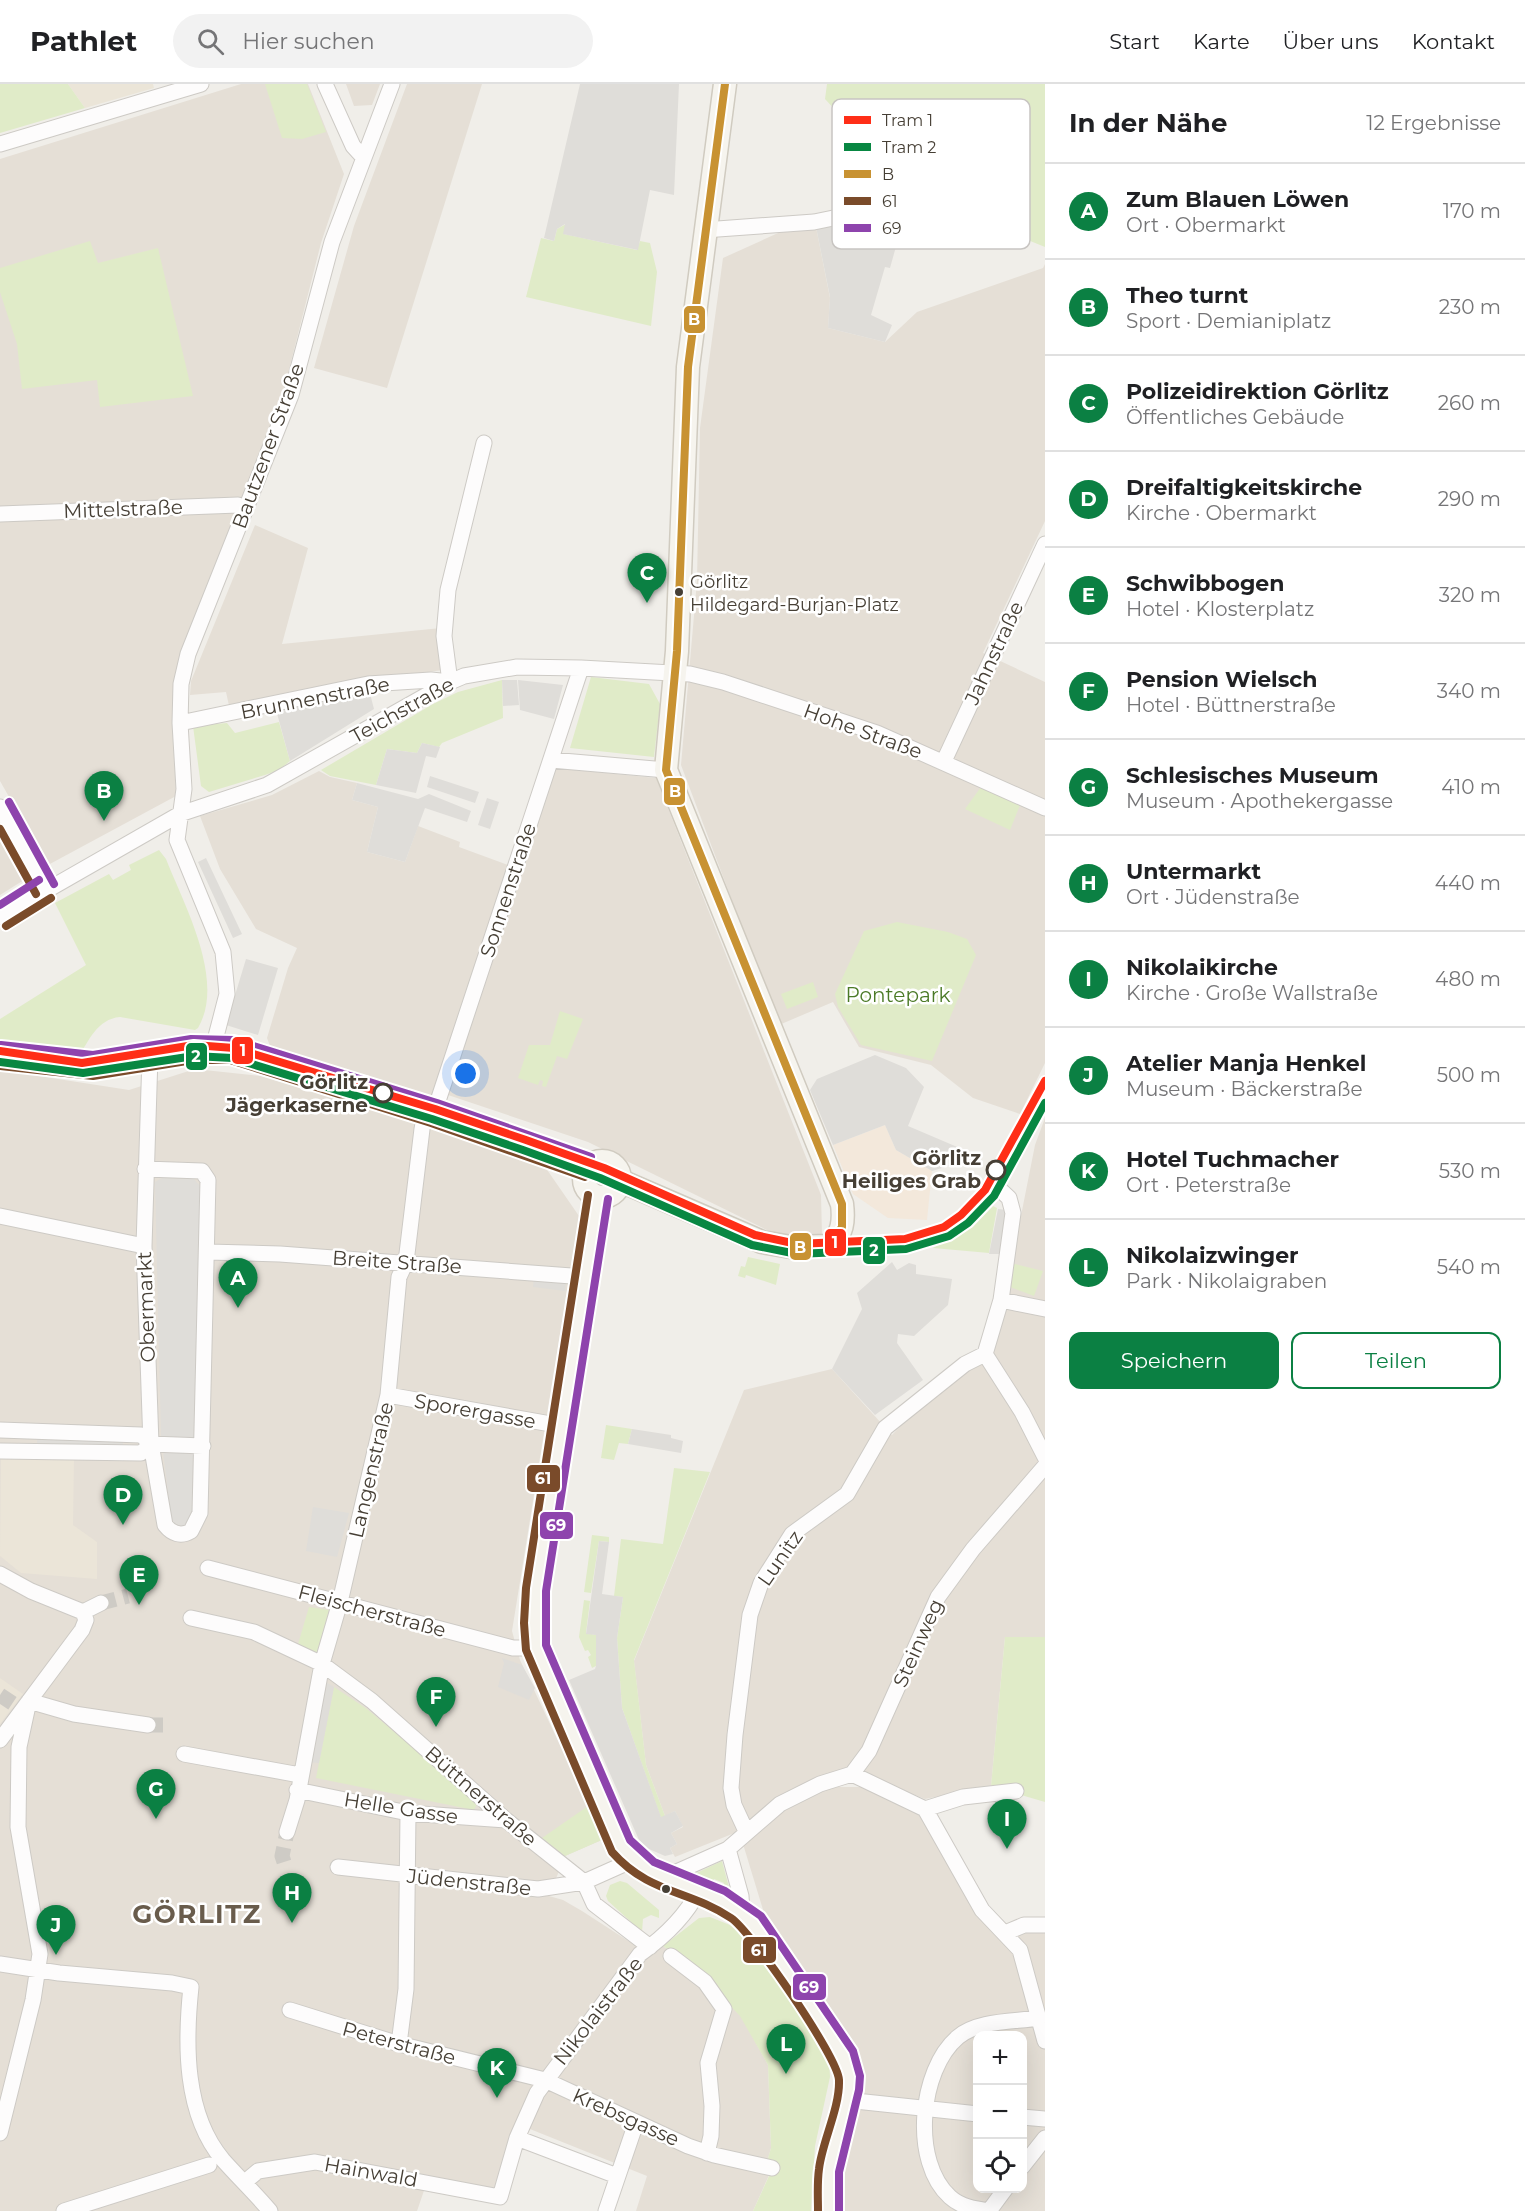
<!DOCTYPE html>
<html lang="de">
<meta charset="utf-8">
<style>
:root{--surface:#fff;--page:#f2f2f2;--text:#202124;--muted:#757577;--line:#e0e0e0;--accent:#0b8043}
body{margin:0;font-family:Montserrat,sans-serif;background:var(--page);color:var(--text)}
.controls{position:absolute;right:18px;bottom:18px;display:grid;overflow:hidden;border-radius:12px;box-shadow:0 6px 24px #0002}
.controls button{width:54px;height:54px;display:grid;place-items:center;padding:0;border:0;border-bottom:2px solid var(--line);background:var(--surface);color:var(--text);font:30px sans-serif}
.you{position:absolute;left:466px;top:990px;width:21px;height:21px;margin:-15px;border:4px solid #fff;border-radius:50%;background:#1a73e8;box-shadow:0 0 0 9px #1a73e833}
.badge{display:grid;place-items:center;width:39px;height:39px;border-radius:50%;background:var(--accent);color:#fff;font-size:20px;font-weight:700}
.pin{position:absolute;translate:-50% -50px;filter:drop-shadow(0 2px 3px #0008)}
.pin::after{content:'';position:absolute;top:32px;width:21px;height:18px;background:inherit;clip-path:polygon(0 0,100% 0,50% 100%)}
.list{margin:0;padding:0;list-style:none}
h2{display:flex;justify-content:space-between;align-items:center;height:78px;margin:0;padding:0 24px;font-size:26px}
h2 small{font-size:20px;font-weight:400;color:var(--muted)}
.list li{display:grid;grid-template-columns:39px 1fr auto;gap:18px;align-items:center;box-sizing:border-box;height:96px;padding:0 24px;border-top:2px solid var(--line)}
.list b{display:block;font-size:22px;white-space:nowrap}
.list p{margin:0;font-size:20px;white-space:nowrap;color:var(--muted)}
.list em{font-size:20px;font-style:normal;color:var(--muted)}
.actions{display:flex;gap:12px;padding:18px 24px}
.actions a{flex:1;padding:14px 0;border:2px solid var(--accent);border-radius:12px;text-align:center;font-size:21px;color:var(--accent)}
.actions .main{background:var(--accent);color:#fff}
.icon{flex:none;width:33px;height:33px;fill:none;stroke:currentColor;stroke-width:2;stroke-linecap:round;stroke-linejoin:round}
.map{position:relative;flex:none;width:1045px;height:2127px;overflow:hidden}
header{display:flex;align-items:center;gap:36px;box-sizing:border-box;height:84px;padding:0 30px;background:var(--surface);border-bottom:2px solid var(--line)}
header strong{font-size:28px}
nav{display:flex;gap:33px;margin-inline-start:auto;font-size:21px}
.search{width:420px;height:54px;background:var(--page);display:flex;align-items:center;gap:15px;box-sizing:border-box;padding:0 21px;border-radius:33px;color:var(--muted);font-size:22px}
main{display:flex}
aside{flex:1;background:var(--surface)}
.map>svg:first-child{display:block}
</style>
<header>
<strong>Pathlet</strong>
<div class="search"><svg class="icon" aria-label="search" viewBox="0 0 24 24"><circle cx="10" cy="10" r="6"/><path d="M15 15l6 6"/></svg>Hier suchen</div>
<nav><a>Start</a><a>Karte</a><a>Über uns</a><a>Kontakt</a></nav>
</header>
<main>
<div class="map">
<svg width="1045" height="2127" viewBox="0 0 1045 2127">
<rect width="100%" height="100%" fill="#f0eee9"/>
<path fill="#e5dfd6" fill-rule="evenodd" d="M241 0H308L344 90 321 159 277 333 180 571 174 652 176 712 48 781 0 697V75Z
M346 0H380L372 21 354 22Z
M407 0H482L387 304 314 284 354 142Z
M816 143 830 214 828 244 885 258 917 228 1043 184 1045 180V437L983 569 1045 598V979L1020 1030 973 1014 931 981 859 963 833 918 779 941 681 681 697 497 700 344 723 174 787 145Z
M255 441 308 464 282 560 441 544 443 586 369 596 230 626 226 608 190 611 191 597Z
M556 684 656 694 821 1111 822 1151 779 1152 588 1058 448 1011Z
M319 687 330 693 357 699 352 716 378 723 367 768 405 778 418 742 460 758 459 763 508 781 432 1013 270 962 267 954 288 884 297 864 256 845 220 785 200 732 272 711Z
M0 754 24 796 0 811Z
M195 985 260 992 541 1077 579 1132 512 1547 520 1576 604 1755 565 1772 549 1812 563 1816 582 1827 650 1871 658 1862H663L693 1883 741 1932 768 1981 771 2064 767 2078 774 2080 753 2127H636L647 2092 515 2039 496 2108 428 2095 417 2127H0V986L129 1006Z
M1045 1034V1553H1005L991 1702 925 1715 847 1683 820 1695 737 1748 675 1773 670 1764 677 1760 671 1749 683 1743 675 1727 665 1732 646 1681 634 1577 744 1306 832 1285 892 1351 924 1317 994 1268 1035 1061Z
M838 1703H867L903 1718 924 1735 980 1830 1023 1848 1045 1847V2127H838L841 2061 864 1993 854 1963 764 1829 743 1760 780 1727 817 1707ZM978 1952H1022V2104H978Z"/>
<path fill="#f3e8db" d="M885 1041 896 1066 932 1087 927 1136 888 1134 853 1110 833 1061Z"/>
<path fill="#ebe5d8" d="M68 0H153L154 4 85 24Z
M24 1371 74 1374 73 1441 97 1458V1495L21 1489 0 1472 1 1375Z
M0 1594 23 1610 0 1640Z"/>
<path fill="#e0ebc8" d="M0 0H68L85 24 0 49Z
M265 0H307L326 48 302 55 282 54Z
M827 0H1045V163L935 118 885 112 894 76 861 54 825 15Z
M566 140 564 150 637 166 640 157 650 159 657 188 651 242 526 213 541 154 554 157 557 145Z
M90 157 98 179 158 164 193 312 100 323 97 296 22 305 17 260 0 208V184Z
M591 593 649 600 660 620 654 673 570 664Z
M502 596 503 634 442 659 439 663 422 659 417 669 387 665 376 701 330 692 321 686 433 620 458 608Z
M279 638 290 677 279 686 265 691 209 708 201 702 193 642 227 639 235 649Z
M981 703 1020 721 1010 746 965 725Z
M159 766 166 775C184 821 226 896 198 944L195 946 120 933C97 935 89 957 77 975L0 964V935L86 881 55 819 109 790 113 796 131 786 129 781Z
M897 838 948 848 967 855 976 871 932 977 861 961 838 923 835 910 864 847Z
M813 898 818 913 787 925 781 910Z
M560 927 583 935 567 975 557 972 546 1003 542 1002 543 997 540 996 538 1001 518 994 529 961H550Z
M993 1122 997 1124 989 1169 933 1164 973 1143Z
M748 1173 780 1180 776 1201 746 1191 745 1194 738 1192 741 1182 745 1183Z
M1011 1179 1043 1187 1034 1212 1007 1202Z
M606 1341 632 1345 628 1360 619 1359 614 1376 601 1374Z
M674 1384 710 1388 634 1576 646 1681 665 1732 661 1734 622 1624 617 1554 623 1513 614 1512 621 1455 663 1460Z
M592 1451 609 1453V1458L599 1457 591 1509 584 1508Z
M584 1516 590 1517 586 1549 596 1551V1582L592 1584 588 1573 591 1571 588 1566 585 1567 579 1553Z
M309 1523 329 1526 317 1569 298 1560Z
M1005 1553H1045V1718L991 1702Z
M334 1603 367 1625 478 1718 474 1726 316 1694Z
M588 1722 604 1755 565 1772 542 1754Z
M722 1777 730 1807 722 1804 724 1799 714 1795 712 1800 692 1791Z
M620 1797 627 1799 659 1826V1834L651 1831 643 1835 642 1848 608 1817 606 1812 610 1801Z
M710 1833 730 1841 740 1849 817 1949 829 1971 830 1993 815 2062 811 2127H753L774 2081 767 2078 771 2064 768 1981 740 1932 693 1883 663 1862 699 1834Z"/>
<path fill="#dfddd9" d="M580 0H679L674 111 650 106 638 166 563 150 565 140 557 145 554 157 544 154Z
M864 133 902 141 890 184 885 183 871 231 892 241 885 258 828 244 830 213 816 143Z
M502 596H517L519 621 503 622Z
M518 596 563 601 554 635 520 626Z
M368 602 374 625 290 677 275 622Z
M422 659 440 663 436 674 426 672 416 709 376 701 387 665 417 669Z
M430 692 479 708 475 719 427 703Z
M357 699 418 715 429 710 471 727 467 738 425 724 405 778 367 768 378 723 352 716Z
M487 714 499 718 490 745 478 741Z
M206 774 242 850 233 854 198 778Z
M246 875 278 884 258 951 226 941Z
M875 971 906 984 924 1003 908 1042 969 1068 965 1077 932 1087 896 1066 885 1041 833 1061 810 1006 817 995Z
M162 1094 194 1095 200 1102 194 1428 191 1439 180 1445 173 1440 171 1433 161 1351 155 1098Z
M998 1125 1007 1126 1000 1170H989Z
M892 1178 897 1186 909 1179 916 1181V1190L952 1195 948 1221 914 1252 898 1250 897 1259 923 1296 875 1331 832 1285 862 1225 857 1209Z
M534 1193 566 1197 565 1207 533 1203Z
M632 1345 671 1351V1354L683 1357 681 1369 628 1360Z
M37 1353 123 1354V1366L37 1365Z
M566 1372 570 1373 550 1503 545 1502Z
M313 1423 349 1429 337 1473 306 1467Z
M599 1457 609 1458 602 1510 623 1513 617 1554 622 1624 661 1733 675 1727 683 1742 671 1749 677 1760 670 1764 673 1770 665 1772 649 1765 639 1756 569 1596 595 1585 596 1582V1551L586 1550Z
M502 1574 522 1581 535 1604 529 1616 498 1603 504 1579Z
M324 1597 334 1603 319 1679 307 1678Z"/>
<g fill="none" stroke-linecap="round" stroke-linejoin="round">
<path stroke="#cecbc5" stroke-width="15" stroke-dasharray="15 8" stroke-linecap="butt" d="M101 1519 128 1512
M0 1611 15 1621
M148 1641H165
M284 1778 282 1772 287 1748"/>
<defs>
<path id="street" d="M325 0 353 62 363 73
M0 60 201 0
M704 146 814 138 872 126 933 133
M0 430 238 421 246 424
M180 639 368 600 431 596 450 598 444 552 448 506 484 359
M551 676 666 686
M944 677 1045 460
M0 723 45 805
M0 833 180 730 267 701 450 598 464 592 517 583 581 584 690 590 723 598 877 649 1045 724
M213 964 227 910 223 868 177 756 184 705 180 639 181 600 188 570 291 311 332 158 392 0
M0 971 93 982 192 965 232 966 434 1029 588 1083
M434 1029 581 584
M145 1085 202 1087 208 1096 200 1429 191 1447C181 1453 172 1450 165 1441L151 1360 144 1162 150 972
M0 1132 144 1162
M829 1162C857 1161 888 1162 916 1157 989 1144 1013 1060 1045 1004
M208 1168 280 1170 585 1193
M1001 1216 1045 1225
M985 1270 1022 1328 1045 1373
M388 1311 562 1342
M0 1346 141 1351 151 1360
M151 1360 203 1362
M0 1367 141 1369 151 1360
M208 1484 513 1564H536
M0 1490 31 1507 83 1528
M83 1528 101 1519
M191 1534 254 1548 322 1580 372 1617 506 1736 584 1798 594 1820 650 1863
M29 1617 74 1630 148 1641
M0 1656 82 1546 86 1536 83 1528
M184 1670 300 1691
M852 1690 869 1667 938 1513 973 1465 1045 1382
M297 1706 408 1729 506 1736
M925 1725 982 1826 1020 1866 1045 1957
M746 1747 734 1721 731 1704 735 1651 750 1531 761 1499 792 1450 847 1410 885 1344 965 1280 985 1270 1001 1216 1013 1129 1009 1114 994 1100
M287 1748 297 1716 322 1580 340 1518 388 1311 399 1193 406 1178 422 1045 426 1026
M728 1765 741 1812 742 1827
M338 1783 538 1805 584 1798 631 1777
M663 1794 728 1765 780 1720 820 1700 852 1690 925 1725 963 1713 1016 1707
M1005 1849 1024 1841H1045
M671 1872 705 1898 724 1925 708 1979 712 2022 711 2052 707 2069
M0 1880 59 1889 172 1899 191 1903C185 1959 184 2030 223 2076 238 2093 255 2109 270 2127
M290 1926 399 1960 545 1996 688 2062 714 2071 772 2084
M399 1960 406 1905 408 1729
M846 2016 978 2030
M1022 2033 1045 2035
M0 2049 33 1916 40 1870 18 1743 19 1663 29 1617
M517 2054 617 2092
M1022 2083 1045 2054
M246 2097 258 2087 315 2078 500 2113 517 2054 537 2009 640 1870C664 1853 686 1832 699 1806
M64 2127 209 2081
M606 2127 636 2039
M989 2127C975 2125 961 2123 950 2113 911 2078 919 1986 958 1953 978 1936 1014 1938 1039 1934
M989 2127 1006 2104"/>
<path id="secondary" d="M584 1095a18 18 0 1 1 36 0a18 18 0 1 1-36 0Z
M621 1097 762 1158 791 1163 829 1162C843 1151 844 1136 842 1120L666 686 677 567 688 283 725 0
M598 1113 536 1506 534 1540 536 1564 621 1762C652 1807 713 1798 754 1839L844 1972 850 1994 849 2005 829 2087 828 2127"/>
</defs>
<use href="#street" stroke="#cdcac5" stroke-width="17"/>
<use href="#secondary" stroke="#d0cbc0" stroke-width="25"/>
<use href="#street" stroke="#fdfcfc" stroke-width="15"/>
<use href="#secondary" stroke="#f6f4ee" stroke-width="22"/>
<path stroke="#d9d9d8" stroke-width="1.5" d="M0 967 47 981"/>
<defs>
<path id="bus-1" d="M0 971 93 982 192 965 232 966 434 1029 588 1083
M621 1097 762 1158 791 1163 829 1162 842 1143V1120L666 686 677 567 688 283 725 0"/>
<path id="bus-2" d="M0 745 36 810
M6 842 51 814
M0 982 93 992 193 976H230L431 1039 585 1093
M588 1111 526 1504 524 1539 526 1566 612 1768C649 1810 689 1806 731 1834 751 1847 838 1973 839 1996 840 2024 822 2058 819 2085 817 2099 818 2113 818 2127"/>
<path id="bus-3" d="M9 718 54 800
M0 821 39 796
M1 961 93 971 191 955 234 956 437 1019 591 1073
M608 1115 546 1507V1561L630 1756 654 1778 725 1807 761 1832 853 1967 860 1992 859 2006 839 2088V2127"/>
</defs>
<use href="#bus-1" stroke="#fff" stroke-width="12"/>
<use href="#bus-2" stroke="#fff" stroke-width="12"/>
<use href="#bus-3" stroke="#fff" stroke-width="12"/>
<use href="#bus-1" stroke="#c89232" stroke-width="8"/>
<use href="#bus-2" stroke="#7a4b2a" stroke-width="8"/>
<use href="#bus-3" stroke="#8e44ad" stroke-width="8"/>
<defs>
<path id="tram-1" d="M0 967 82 979 194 961 234 964 435 1025 526 1056 604 1084 755 1151 797 1160 905 1155 944 1143 961 1131 985 1106 1045 997"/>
<path id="tram-2" d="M0 978 83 989 194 972 232 974 432 1035 523 1066 600 1094 752 1161 797 1170 906 1165 949 1152 968 1139 994 1112 1045 1019"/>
</defs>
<use href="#tram-1" stroke="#fff" stroke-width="12"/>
<use href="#tram-2" stroke="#fff" stroke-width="12"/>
<use href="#tram-1" stroke="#ff2e17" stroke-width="8"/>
<use href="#tram-2" stroke="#088742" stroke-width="8"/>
</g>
<g fill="#463f35" stroke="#fff" stroke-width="2">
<circle cx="679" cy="508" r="5"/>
<circle cx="666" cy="1805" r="5"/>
</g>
<g fill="#fff" stroke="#463f35" stroke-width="3">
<circle cx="383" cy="1009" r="9"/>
<circle cx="996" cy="1086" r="9"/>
</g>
<g text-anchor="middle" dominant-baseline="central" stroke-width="5" stroke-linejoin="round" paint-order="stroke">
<g font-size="18" fill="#463f35" stroke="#fff" text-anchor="start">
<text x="690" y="498">Görlitz<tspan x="690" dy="23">Hildegard-Burjan-Platz</tspan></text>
</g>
<g font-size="20" fill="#463f35" stroke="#fff">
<text transform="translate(268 362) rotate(-70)">Bautzener Straße</text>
<text transform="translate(123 425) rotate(-2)">Mittelstraße</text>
<text transform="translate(994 569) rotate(-65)">Jahnstraße</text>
<text transform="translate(315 614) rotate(-11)">Brunnenstraße</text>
<text transform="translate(402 626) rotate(-29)">Teichstraße</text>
<text transform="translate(863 647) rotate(20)">Hohe Straße</text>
<text transform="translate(508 806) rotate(-72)">Sonnenstraße</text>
<text transform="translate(397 1178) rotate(4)">Breite Straße</text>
<text transform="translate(146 1223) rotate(-92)">Obermarkt</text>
<text transform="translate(475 1327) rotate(10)">Sporergasse</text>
<text transform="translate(371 1386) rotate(-77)">Langenstraße</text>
<text transform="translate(780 1474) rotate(-55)">Lunitz</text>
<text transform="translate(372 1527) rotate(15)">Fleischerstraße</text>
<text transform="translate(918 1559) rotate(-66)">Steinweg</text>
<text transform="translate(481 1712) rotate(41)">Büttnerstraße</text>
<text transform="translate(401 1724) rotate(9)">Helle Gasse</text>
<text transform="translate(469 1798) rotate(6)">Jüdenstraße</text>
<text transform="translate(598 1927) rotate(-52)">Nikolaistraße</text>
<text transform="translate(399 1959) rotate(15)">Peterstraße</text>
<text transform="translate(626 2033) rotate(24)">Krebsgasse</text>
<text transform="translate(371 2088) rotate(10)">Hainwald</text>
</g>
<g font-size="20" fill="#4b7a26" stroke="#fff">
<text x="898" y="911">Pontepark</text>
</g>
<g font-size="20" font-weight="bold" fill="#463f35" stroke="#fff" text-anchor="end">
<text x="368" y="998">Görlitz<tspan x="368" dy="23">Jägerkaserne</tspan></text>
<text x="981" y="1074">Görlitz<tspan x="981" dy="23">Heiliges Grab</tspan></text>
</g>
<g font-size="26" font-weight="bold" letter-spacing="1.5" fill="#695c4c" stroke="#fff">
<text x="197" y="1830">GÖRLITZ</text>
</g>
</g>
<rect x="832" y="15" width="198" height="150" rx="9" fill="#fff" stroke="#c8c5c2" stroke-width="1.5"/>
<rect x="844" y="32" width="27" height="8" fill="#ff2e17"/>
<rect x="844" y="59" width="27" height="8" fill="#088742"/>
<rect x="844" y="86" width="27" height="8" fill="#c89232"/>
<rect x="844" y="113" width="27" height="8" fill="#7a4b2a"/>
<rect x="844" y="140" width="27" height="8" fill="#8e44ad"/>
<g font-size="16" fill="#463f35">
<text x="882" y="42">Tram 1</text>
<text x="882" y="69">Tram 2</text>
<text x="882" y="96">B</text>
<text x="882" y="123">61</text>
<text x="882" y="150">69</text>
</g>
<g stroke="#fff" stroke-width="2">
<rect x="683" y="221" width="23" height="29" rx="6" fill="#c89232"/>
<rect x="663" y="693" width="23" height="29" rx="6" fill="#c89232"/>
<rect x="231" y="952" width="23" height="29" rx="6" fill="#ff2e17"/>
<rect x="185" y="958" width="23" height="29" rx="6" fill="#088742"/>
<rect x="824" y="1144" width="23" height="29" rx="6" fill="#ff2e17"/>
<rect x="789" y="1148" width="23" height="29" rx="6" fill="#c89232"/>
<rect x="862" y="1152" width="24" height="29" rx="6" fill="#088742"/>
<rect x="526" y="1380" width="35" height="29" rx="6" fill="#7a4b2a"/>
<rect x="539" y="1427" width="35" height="29" rx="6" fill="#8e44ad"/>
<rect x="742" y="1852" width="35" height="28" rx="6" fill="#7a4b2a"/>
<rect x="792" y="1889" width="35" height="28" rx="6" fill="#8e44ad"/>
</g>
<g font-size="16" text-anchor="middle" font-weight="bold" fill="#fff">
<text x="694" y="241">B</text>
<text x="675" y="713">B</text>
<text x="243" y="972">1</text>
<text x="196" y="978">2</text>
<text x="835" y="1164">1</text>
<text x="800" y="1169">B</text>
<text x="874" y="1172">2</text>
<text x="543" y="1400">61</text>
<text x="556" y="1447">69</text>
<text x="759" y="1872">61</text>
<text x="809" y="1909">69</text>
</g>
</svg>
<div class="controls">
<button>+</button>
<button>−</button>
<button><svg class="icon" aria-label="locate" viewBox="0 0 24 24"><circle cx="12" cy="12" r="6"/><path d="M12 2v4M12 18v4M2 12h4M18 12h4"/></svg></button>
</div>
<div class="you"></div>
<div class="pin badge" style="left:238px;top:1224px">A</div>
<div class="pin badge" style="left:104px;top:737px">B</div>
<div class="pin badge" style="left:647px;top:519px">C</div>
<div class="pin badge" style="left:123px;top:1441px">D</div>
<div class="pin badge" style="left:139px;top:1521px">E</div>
<div class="pin badge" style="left:436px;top:1643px">F</div>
<div class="pin badge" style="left:156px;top:1735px">G</div>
<div class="pin badge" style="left:292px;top:1839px">H</div>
<div class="pin badge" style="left:1007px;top:1765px">I</div>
<div class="pin badge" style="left:56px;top:1871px">J</div>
<div class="pin badge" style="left:497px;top:2014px">K</div>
<div class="pin badge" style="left:786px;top:1990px">L</div>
</div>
<aside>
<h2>In der Nähe<small>12 Ergebnisse</small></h2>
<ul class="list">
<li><span class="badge">A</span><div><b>Zum Blauen Löwen</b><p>Ort · Obermarkt</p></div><em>170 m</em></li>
<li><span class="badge">B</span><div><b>Theo turnt</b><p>Sport · Demianiplatz</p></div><em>230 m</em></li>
<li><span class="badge">C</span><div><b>Polizeidirektion Görlitz</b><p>Öffentliches Gebäude</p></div><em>260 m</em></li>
<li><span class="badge">D</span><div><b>Dreifaltigkeitskirche</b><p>Kirche · Obermarkt</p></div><em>290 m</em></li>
<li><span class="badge">E</span><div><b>Schwibbogen</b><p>Hotel · Klosterplatz</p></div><em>320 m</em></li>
<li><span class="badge">F</span><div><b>Pension Wielsch</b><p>Hotel · Büttnerstraße</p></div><em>340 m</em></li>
<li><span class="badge">G</span><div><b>Schlesisches Museum</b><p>Museum · Apothekergasse</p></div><em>410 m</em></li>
<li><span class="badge">H</span><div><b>Untermarkt</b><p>Ort · Jüdenstraße</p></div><em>440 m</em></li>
<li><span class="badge">I</span><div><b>Nikolaikirche</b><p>Kirche · Große Wallstraße</p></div><em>480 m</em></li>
<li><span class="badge">J</span><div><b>Atelier Manja Henkel</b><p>Museum · Bäckerstraße</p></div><em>500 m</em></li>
<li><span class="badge">K</span><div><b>Hotel Tuchmacher</b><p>Ort · Peterstraße</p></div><em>530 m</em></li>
<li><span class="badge">L</span><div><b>Nikolaizwinger</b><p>Park · Nikolaigraben</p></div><em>540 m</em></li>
</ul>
<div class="actions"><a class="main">Speichern</a><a>Teilen</a></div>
</aside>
</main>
